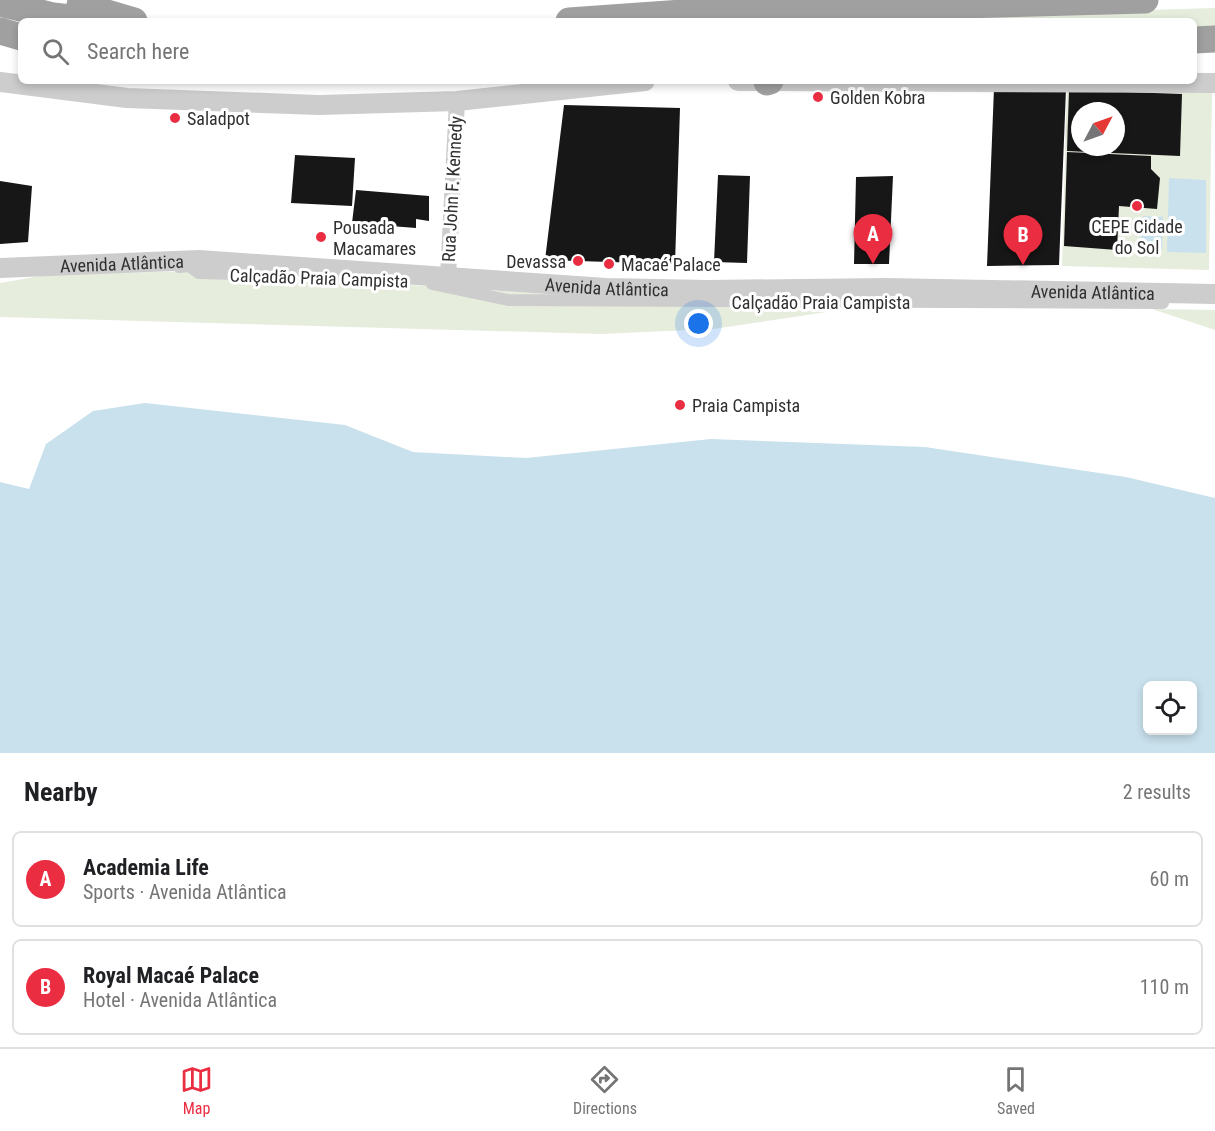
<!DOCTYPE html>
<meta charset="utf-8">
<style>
:root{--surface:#fff;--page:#f2f2f2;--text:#202124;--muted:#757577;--line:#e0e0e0;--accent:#eb2d42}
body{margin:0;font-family:"Roboto Condensed",sans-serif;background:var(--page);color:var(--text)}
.controls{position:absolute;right:18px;bottom:18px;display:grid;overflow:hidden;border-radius:9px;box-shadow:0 3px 9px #0003}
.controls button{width:54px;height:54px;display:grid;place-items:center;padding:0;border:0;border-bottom:2px solid var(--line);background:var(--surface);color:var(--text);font:30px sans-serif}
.compass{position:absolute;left:1071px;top:102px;width:54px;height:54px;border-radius:50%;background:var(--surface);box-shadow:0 3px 9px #0003;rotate:49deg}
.you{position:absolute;left:699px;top:324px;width:21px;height:21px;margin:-15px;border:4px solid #fff;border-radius:50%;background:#1a73e8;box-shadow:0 0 0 9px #1a73e833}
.badge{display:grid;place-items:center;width:39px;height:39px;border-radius:50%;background:var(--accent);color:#fff;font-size:20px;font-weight:700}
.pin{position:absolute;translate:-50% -50px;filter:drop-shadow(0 2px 3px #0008)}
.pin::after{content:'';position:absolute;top:32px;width:21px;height:18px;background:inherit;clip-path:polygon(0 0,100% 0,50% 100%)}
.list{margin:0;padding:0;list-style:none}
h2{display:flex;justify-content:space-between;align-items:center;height:78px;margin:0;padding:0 24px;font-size:26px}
h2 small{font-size:20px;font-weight:400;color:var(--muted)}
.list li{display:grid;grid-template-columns:39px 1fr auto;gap:18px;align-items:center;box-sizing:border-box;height:96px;margin:0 12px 12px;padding:0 12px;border:2px solid var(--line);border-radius:9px}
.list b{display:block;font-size:22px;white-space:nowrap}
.list p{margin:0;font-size:20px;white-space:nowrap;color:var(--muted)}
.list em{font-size:20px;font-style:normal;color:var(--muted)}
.icon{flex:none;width:33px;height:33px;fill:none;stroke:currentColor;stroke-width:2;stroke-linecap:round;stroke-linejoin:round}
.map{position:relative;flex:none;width:1215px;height:753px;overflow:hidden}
.search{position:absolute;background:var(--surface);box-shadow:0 3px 9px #0003;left:18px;right:18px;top:18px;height:66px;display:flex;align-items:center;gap:15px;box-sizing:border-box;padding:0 21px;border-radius:9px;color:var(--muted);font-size:22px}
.sheet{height:294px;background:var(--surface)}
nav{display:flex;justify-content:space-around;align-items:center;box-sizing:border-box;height:84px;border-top:2px solid var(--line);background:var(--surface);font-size:16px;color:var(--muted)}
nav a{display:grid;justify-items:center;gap:3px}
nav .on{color:var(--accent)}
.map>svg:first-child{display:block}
</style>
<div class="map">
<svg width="1215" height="753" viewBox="0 0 1215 753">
<rect width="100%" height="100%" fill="#fff"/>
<path fill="#e6eddd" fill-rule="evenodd" d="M1215 8V33L1194 34V21H786Z
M1067 89 1212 91 1209 270 1062 266ZM1080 111H1116V147H1080Z
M194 271 827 312 713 329 601 334 0 317V283L46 275Z
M1152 309 1215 310V330Z"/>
<path fill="#c9e1ed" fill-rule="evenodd" d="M1169 178 1206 180V253L1167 252Z
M1143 216 1163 217 1162 250 1140 248Z
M145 403 345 425 413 452 526 458 711 439 925 447 1126 477 1215 498V753H0V482L29 489 46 444 93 411ZM1148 686H1192V730H1148Z"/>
<path fill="#171717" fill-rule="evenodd" d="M994 88 1066 89 1059 265 987 266Z
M1069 90 1182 94 1180 156 1067 151ZM1080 111H1116V147H1080Z
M564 105 680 108 675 264 545 260Z
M1067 152 1151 156V169L1160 178 1157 209 1119 206 1117 250 1064 246Z
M295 155 355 158 352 206 291 203Z
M718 175 750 176 747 263 714 262Z
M893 176 889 264H854L856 177Z
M0 181 32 186 28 242 0 244Z
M356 190 429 196V221L416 219V228L352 223Z"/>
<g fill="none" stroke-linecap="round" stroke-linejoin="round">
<path stroke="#cdcdcd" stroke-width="12" d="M179 267 189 266 199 273 280 275
M432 284 508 300 1163 303"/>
<path stroke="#cdcdcd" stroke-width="16" d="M448 277 457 101"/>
<g stroke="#cdcdcd" stroke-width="20">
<path d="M738 81 1215 83"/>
<path d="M0 82 127 98 319 105 457 101 645 81"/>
<path id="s1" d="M0 268 199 260 606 288 707 290 886 288 1215 294"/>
</g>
<path stroke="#a0a0a0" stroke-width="27" d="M0 3 53 16 96 21
M80 5 134 21
M569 21 696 12 1145 0
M0 31 21 37
M1194 40 1215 39
M767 82 770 81"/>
</g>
<g fill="#eb2d42" stroke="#fff" stroke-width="2">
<circle cx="818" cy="97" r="6"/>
<circle cx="175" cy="118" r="6"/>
<circle cx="1137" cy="206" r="6"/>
<circle cx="321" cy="237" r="6"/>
<circle cx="578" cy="261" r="6"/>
<circle cx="609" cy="264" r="6"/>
<circle cx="680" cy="405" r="6"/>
</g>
<g text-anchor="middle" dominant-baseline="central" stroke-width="6" stroke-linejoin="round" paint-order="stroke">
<g font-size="18" fill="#303030" stroke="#fff" text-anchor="start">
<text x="830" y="97">Golden Kobra</text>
<text x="187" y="118">Saladpot</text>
<text x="1137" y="226" text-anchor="middle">CEPE Cidade<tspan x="1137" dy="21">do Sol</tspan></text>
<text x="333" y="227">Pousada<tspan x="333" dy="21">Macamares</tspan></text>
<text x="566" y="261" text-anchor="end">Devassa</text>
<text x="621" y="264">Macaé Palace</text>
<text x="692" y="405">Praia Campista</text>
</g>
<g font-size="18" fill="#303030" stroke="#fff">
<text transform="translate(452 189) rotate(-87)">Rua John F. Kennedy</text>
<text stroke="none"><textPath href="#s1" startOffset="122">Avenida Atlântica</textPath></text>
<text transform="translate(319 278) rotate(2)">Calçadão Praia Campista</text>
<text stroke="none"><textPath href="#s1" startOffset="608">Avenida Atlântica</textPath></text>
<text stroke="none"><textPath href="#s1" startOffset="1094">Avenida Atlântica</textPath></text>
<text x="821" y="302">Calçadão Praia Campista</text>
</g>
</g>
</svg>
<div class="controls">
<button><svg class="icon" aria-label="locate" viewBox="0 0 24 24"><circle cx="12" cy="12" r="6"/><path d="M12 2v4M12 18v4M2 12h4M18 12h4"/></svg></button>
</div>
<svg class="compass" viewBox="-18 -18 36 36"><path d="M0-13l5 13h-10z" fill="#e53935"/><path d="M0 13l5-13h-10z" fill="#757577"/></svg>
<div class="you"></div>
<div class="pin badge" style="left:873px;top:264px">A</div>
<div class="pin badge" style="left:1023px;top:265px">B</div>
<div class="search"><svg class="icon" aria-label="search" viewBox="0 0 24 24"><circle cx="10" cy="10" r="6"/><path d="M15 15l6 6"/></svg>Search here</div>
</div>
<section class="sheet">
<h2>Nearby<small>2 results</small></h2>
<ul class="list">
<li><span class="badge">A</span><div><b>Academia Life</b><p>Sports · Avenida Atlântica</p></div><em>60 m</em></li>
<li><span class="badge">B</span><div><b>Royal Macaé Palace</b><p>Hotel · Avenida Atlântica</p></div><em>110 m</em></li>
</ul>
</section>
<nav>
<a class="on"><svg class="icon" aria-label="map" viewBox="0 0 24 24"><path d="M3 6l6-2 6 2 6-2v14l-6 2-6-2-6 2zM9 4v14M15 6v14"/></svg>Map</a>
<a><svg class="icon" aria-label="directions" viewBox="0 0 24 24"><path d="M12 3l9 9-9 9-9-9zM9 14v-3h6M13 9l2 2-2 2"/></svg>Directions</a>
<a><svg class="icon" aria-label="saved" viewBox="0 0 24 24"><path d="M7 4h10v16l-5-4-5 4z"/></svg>Saved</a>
</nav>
